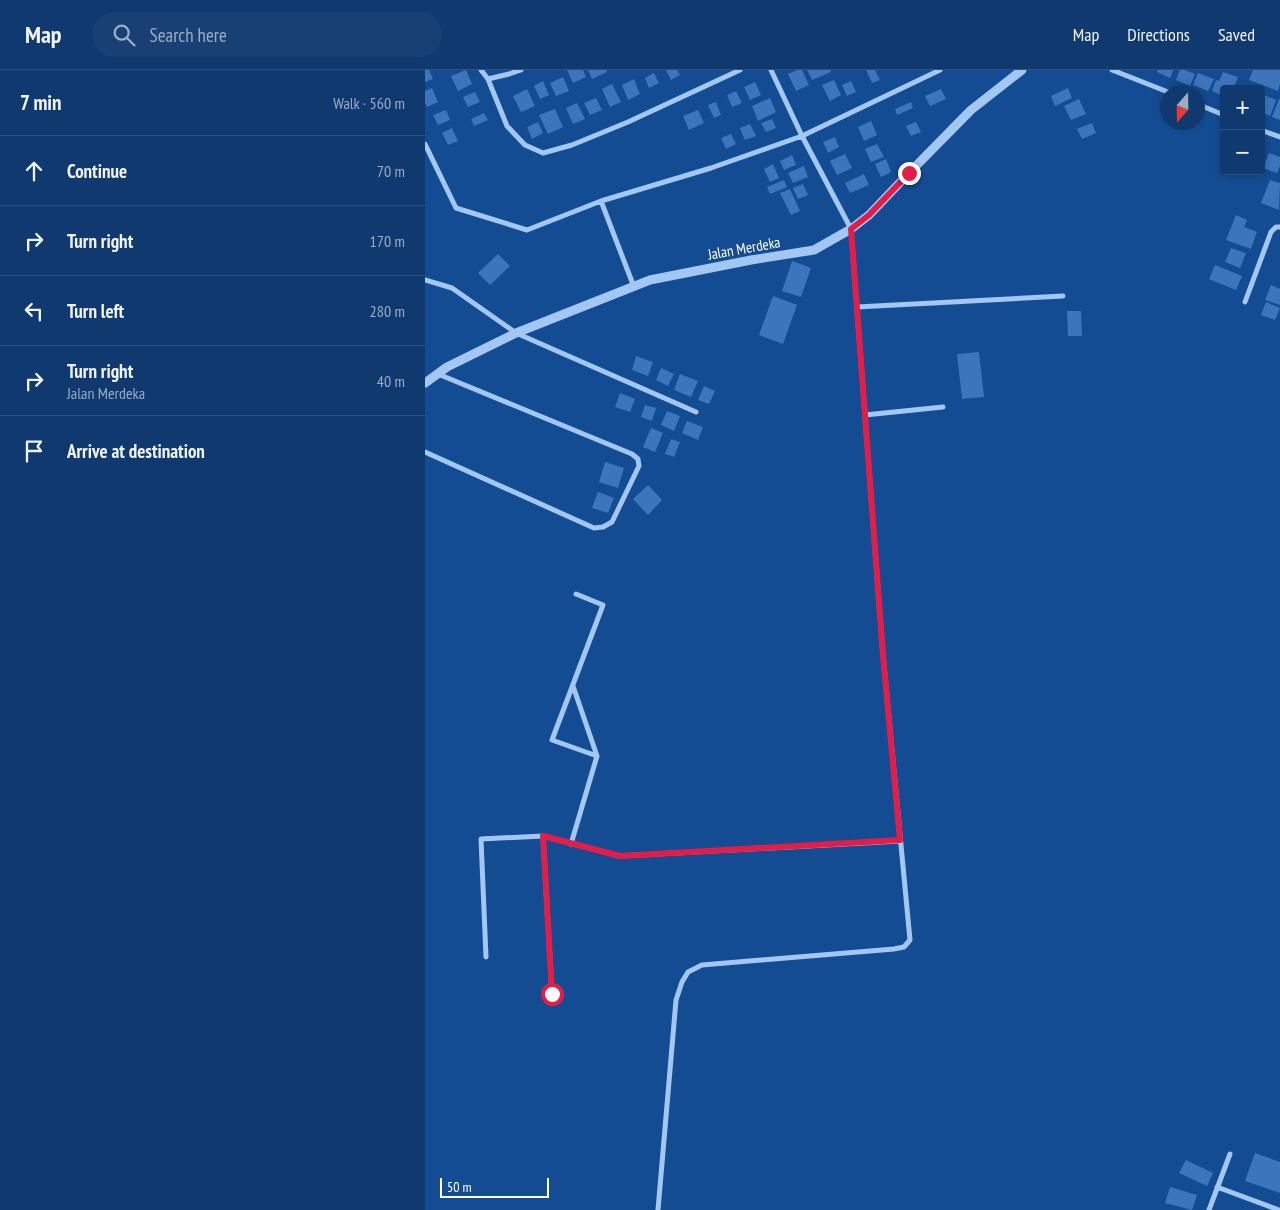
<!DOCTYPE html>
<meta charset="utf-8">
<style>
:root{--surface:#0f396f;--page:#184074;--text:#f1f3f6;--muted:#9bacc3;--line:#2f5382}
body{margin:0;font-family:"PT Sans Narrow",sans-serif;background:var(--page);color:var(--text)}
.controls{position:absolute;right:15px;top:15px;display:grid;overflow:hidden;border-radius:5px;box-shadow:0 2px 8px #0003}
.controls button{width:45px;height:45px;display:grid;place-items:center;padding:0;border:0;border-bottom:1px solid var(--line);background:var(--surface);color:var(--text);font:25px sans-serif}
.compass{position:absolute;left:735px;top:15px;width:45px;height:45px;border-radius:50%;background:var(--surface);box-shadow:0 2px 8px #0003;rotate:200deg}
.scale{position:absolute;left:15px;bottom:12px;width:109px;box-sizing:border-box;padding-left:5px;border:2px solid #fff;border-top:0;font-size:14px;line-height:18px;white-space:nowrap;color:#fff;-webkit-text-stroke:4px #144c94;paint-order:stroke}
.stop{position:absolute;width:15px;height:15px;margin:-11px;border:4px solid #e11d48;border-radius:50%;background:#fff}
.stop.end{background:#e11d48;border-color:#fff;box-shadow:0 1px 5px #0008}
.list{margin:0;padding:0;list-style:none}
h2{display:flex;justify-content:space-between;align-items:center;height:65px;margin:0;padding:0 20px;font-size:21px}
h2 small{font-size:16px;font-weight:400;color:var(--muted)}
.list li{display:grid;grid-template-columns:32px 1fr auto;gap:15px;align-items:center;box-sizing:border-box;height:70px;padding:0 20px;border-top:1px solid var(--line)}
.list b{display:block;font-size:19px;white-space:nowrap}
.list p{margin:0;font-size:16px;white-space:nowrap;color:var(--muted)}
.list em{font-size:16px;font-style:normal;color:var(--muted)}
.icon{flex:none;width:28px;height:28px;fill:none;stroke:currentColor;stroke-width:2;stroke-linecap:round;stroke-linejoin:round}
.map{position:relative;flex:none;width:855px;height:1140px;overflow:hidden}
header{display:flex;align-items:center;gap:30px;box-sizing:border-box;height:70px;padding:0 25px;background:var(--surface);border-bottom:1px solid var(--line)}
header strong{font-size:24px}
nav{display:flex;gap:28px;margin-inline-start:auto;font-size:18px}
.search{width:350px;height:45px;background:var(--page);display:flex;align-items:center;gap:12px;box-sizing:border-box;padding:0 18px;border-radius:28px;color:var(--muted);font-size:19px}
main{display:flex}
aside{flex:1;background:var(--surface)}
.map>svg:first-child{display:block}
</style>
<header>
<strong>Map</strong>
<div class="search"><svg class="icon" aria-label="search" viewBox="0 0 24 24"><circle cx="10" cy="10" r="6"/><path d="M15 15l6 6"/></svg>Search here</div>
<nav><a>Map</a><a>Directions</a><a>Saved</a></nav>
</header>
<main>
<aside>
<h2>7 min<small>Walk · 560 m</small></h2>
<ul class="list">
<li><svg class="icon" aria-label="ahead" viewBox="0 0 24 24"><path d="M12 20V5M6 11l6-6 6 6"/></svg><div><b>Continue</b></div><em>70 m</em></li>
<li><svg class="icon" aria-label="right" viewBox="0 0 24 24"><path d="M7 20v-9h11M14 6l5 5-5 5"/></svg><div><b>Turn right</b></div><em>170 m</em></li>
<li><svg class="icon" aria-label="left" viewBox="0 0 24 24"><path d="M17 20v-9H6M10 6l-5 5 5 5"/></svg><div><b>Turn left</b></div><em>280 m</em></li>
<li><svg class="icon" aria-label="right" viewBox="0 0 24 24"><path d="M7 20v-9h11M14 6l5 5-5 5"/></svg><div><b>Turn right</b><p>Jalan Merdeka</p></div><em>40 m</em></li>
<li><svg class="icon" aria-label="arrive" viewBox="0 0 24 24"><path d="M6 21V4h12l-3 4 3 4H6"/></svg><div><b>Arrive at destination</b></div></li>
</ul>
</aside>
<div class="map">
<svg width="855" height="1140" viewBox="0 0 855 1140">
<rect width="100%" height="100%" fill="#144c94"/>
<path fill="#3d75bc" d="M0 0H4L8 9 0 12Z
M41 0 47 14 33 21 26 6Z
M142 0H158L161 7 148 13Z
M163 0H181L182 2 167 9Z
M241 0H252L255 5 246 10Z
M372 0H377L384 15 371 21 363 4Z
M382 0H405L406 2 387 10Z
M441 0H450L455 10 447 13Z
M733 0H748L745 8 732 2Z
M755 0H759L770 4 765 16 751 10Z
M828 0H855V14L853 21 824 10Z
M798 2 813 7 808 19H799V26L787 21 791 10 794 11Z
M229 3 234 13 224 18 220 8Z
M773 3 789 9 783 21 768 15Z
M138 7 144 21 131 26 125 13Z
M209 9 215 24 203 30 197 15Z
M409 10 416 25 405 31 397 15Z
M118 11 124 25 115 29 109 16Z
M426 11 431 22 422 26 417 15Z
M330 12 336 25 325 30 319 17Z
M187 14 196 32 185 37 177 19Z
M7 18 13 32 2 37 0 33V21Z
M643 18 647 28 630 36 626 26Z
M102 19 110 36 96 42 88 26Z
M516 19 521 29 505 36 500 26Z
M311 21 317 33 307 37 302 25Z
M50 22 55 32 43 37 38 27Z
M836 24 851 30 845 46 836 42Z
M171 28 177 40 165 45 159 33Z
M345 28 351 42 333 51 327 36Z
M654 29 661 44 646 50 639 36Z
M854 29H855V50L847 47Z
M291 32 296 45 289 48 283 35Z
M486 32 488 38 472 45 470 39Z
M152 33 160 49 148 54 141 38Z
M130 39 138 57 123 64 114 45Z
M21 40 25 50 13 55 8 45Z
M273 40 279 53 264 60 258 46Z
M59 43 63 50 49 56 46 49Z
M347 49 351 58 341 62 336 53Z
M446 51 452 65 439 71 433 57Z
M113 52 118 63 107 69 102 57Z
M491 52 496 62 486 66 481 56Z
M667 53 671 63 657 69 652 59Z
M325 54 331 66 320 70 315 58Z
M27 58 33 71 23 75 17 63Z
M306 64 311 74 301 79 296 68Z
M410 67 414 77 403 83 398 72Z
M452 74 459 87 446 92 440 79Z
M844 83 855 87V96L852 103 838 98Z
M420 84 427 98 412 105 405 91Z
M367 85 371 95 359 100 355 91Z
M461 89 466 102 456 107 450 94Z
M348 94 354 108 345 112 339 99Z
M379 96 383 107 368 113 363 103Z
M439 104 444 115 425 123 420 113Z
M359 110 362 117 345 124 342 117Z
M845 110 855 113 854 140 836 133Z
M378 114 383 125 373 129 368 118Z
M365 119 375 141 366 145 355 123Z
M811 145 822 150 819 157 832 162 826 179 801 170Z
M806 178 821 183 815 198 800 192Z
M73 184 85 196 65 215 53 203Z
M367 191 386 198 376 227 357 221Z
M790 195 817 206 811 220 784 209Z
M846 215 855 219V235L840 230Z
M348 226 372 235 358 274 334 265Z
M841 232 855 238 850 250 836 245Z
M642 241H656L657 266H643Z
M554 282 559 327 537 329 532 284Z
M211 286 228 292 223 306 207 300Z
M236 298 249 304 243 316 231 310Z
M255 304 273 311 266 327 249 320Z
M279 316 290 321 284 334 273 330Z
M195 323 210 329 205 342 190 337Z
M220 335 231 338 227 351 216 347Z
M242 341 255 346 249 361 236 355Z
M262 351 278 357 273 370 257 363Z
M226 358 238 363 230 382 218 377Z
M246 369 255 372 249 387 240 384Z
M180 392 199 398 193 418 174 412Z
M223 415 237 430 223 445 208 429Z
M173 422 189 428 183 443 167 438Z
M830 1083 855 1092V1123L820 1111Z
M761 1090 788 1103 782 1116 754 1103Z
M745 1117 772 1125 767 1140 740 1133Z"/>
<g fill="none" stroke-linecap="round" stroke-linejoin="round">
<path stroke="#a3c7f2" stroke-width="5" d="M56 0 63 9 84 4 96 0
M687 0 743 22
M63 9 82 56 100 75 118 83 147 75 203 52 315 0
M772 34 799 45
M836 60 855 67
M0 74 31 138 102 160 176 131 286 98 377 66 515 0
M176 131 209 217
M0 210 27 218 91 263 271 342
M820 232 846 162 851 157H855
M432 237 638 226
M440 345 518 337
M0 382 169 458 178 457 187 452 214 396 213 389 207 384 13 304
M148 616 172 686
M118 766 127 924
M146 774 172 686 127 670 178 535 151 524
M61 887 56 769 118 766 195 786 475 771
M792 1117 854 1140
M233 1140 251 930 257 912 263 902 277 895 469 879 479 877 485 870 458 585 426 159 377 66 346 0
M784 1140 805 1084"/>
<path stroke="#a3c7f2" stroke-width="9" d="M0 313 22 297 91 263 225 210 326 190 389 180 426 159 444 145 484 103 546 40 597 0"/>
</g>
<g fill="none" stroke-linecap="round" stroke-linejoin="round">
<path stroke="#e11d48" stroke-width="6" d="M127 924 118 766 195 786 475 770 458 585 426 159 444 145 484 103"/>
</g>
<g text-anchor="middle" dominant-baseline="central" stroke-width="4" stroke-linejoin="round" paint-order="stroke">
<g font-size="15" fill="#fff" stroke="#144c94">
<text transform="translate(319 178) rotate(-10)">Jalan Merdeka</text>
</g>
</g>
</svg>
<div class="controls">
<button>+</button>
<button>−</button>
</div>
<svg class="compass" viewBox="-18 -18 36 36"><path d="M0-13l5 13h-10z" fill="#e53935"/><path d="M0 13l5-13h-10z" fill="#9bacc3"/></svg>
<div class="scale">50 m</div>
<div class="stop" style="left:127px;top:924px"></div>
<div class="stop end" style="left:484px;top:103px"></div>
</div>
</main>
